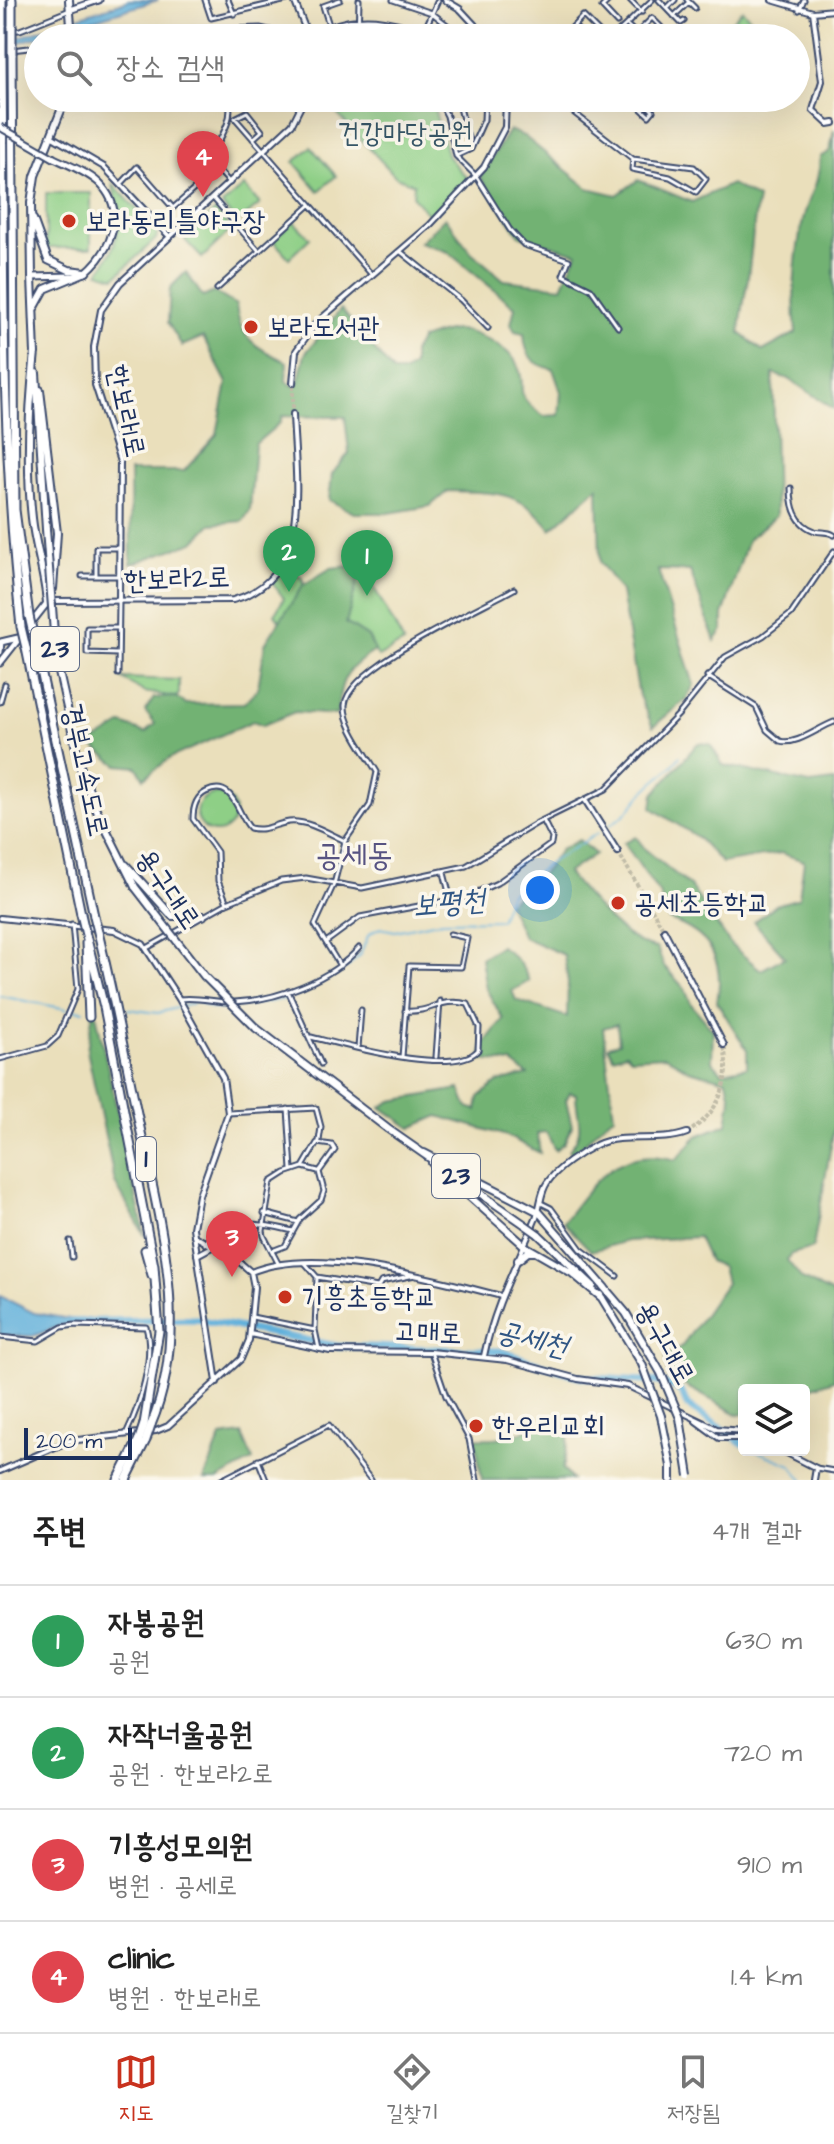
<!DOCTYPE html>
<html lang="ko">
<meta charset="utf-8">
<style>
:root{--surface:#fff;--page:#f6f6f6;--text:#222;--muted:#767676;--line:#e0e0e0;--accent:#c8321e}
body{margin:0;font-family:"Architects Daughter","Poor Story",sans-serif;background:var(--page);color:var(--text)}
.controls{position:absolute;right:24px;bottom:24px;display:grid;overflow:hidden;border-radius:8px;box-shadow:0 8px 32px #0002}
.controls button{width:72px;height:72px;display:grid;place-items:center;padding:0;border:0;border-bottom:2px solid var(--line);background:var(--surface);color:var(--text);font:40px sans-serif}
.scale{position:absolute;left:24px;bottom:20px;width:108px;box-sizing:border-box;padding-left:8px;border:4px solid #1b2f5e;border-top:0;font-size:22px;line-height:28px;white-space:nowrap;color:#1b2f5e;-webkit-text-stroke:6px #fbf7ec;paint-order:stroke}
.you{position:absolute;left:540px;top:890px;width:28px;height:28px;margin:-20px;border:6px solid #fff;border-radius:50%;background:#1a73e8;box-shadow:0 0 0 12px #1a73e833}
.badge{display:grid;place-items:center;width:52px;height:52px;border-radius:50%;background:var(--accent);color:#fff;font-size:26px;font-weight:700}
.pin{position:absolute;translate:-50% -66px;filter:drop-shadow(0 2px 4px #0008)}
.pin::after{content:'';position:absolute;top:42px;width:28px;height:24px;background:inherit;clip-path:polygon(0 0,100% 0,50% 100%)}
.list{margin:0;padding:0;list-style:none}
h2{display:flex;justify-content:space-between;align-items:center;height:104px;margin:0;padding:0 32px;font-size:34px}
h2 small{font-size:26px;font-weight:400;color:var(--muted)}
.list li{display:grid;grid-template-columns:52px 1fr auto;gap:24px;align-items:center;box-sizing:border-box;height:112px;padding:0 32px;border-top:2px solid var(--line)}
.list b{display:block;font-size:30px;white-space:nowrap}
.list p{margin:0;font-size:26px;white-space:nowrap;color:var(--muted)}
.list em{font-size:26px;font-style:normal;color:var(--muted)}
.icon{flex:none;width:44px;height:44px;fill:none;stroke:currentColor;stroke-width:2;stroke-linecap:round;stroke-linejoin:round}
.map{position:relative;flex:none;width:834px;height:1480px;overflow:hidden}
.search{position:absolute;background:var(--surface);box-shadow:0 8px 32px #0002;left:24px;right:24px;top:24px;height:88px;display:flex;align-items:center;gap:20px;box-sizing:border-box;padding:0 28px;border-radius:44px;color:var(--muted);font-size:30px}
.sheet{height:552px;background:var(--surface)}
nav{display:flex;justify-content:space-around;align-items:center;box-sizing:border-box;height:112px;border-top:2px solid var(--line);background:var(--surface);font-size:22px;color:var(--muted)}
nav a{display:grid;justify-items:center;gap:4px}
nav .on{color:var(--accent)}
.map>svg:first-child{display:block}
</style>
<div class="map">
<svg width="834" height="1480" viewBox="0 0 834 1480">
<rect width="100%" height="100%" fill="#fbf7ec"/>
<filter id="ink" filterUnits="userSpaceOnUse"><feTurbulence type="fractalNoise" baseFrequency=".0125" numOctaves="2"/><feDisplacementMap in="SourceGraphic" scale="16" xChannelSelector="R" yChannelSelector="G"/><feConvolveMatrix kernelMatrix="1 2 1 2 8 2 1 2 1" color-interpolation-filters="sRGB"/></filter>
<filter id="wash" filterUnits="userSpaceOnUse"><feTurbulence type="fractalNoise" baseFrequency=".006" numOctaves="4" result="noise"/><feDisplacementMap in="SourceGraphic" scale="32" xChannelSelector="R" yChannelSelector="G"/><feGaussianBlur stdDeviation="1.8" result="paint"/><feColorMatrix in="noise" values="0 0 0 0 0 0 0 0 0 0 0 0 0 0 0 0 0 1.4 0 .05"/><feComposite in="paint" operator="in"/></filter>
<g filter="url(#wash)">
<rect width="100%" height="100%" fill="#eadfbb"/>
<path fill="#8ecf86" stroke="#547f72" stroke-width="2" d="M742 10 762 29 753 38H716Z
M312 98H431L448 157 468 179 430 216 413 197 414 184 396 177 328 104Z
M311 147 336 176 319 191 294 162Z
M113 184 158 232 156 239 115 277 99 272C122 242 120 220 113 184Z
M244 186 260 204 237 223 222 205Z
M46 193H91V248H46Z
M215 211 232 229 202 258 185 240Z
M293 221 310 238 289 258 273 240Z
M362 565 404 643 378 657 368 637 346 623Z
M279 569 303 578V585L280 621 275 614 284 598 270 580Z
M121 678 179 680V694L176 697 144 692Z
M197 813a19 19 0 1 1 38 0a19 19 0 1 1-38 0Z"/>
<path fill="#72b273" stroke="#467068" stroke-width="2" d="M509 130 524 136 588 188 617 195 638 180 692 202 731 184 758 199C753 223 752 246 749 269 747 291 741 310 740 333L763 351 796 333C792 292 794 256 804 216 811 191 819 185 820 157L830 151 834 130V409L789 379 773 374 776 516 748 539 723 615V630L715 641 690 571 658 570 694 685 687 698 653 727 639 696 621 592 600 562 598 487 551 529C520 489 494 493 448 491L430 506 389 513H354L329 500 332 474 349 453 345 417 282 416 280 423 255 444 250 510 243 521 211 524 194 542 131 564 130 471H184L217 434 227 383 203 337 182 346 168 323 170 288 186 272 203 297 214 292 236 305C240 339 256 348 287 362L286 381 294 386 298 383 305 354 341 309 393 372H405L413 366V352L421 339C433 335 447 329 459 330 475 332 511 349 517 364 530 392 508 391 544 416L559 415 561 392 553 369C532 365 525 355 524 333L515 331 511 324 515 307 448 252 420 242 445 217 470 251 504 280 562 287 577 253 520 236 480 177Z
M362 565 346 623 368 637 375 651C344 670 340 680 337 715L295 712 263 725 253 721 170 758 144 778 137 767 118 765 90 744 123 724 145 733 155 724 145 711 154 698 176 697 186 704 244 703 258 688 265 644 303 585 331 568Z
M698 743 710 744 723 765 810 784 834 781V1128L813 1248 791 1254 787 1260 802 1279 831 1293 834 1298V1380L804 1390H744V1414L739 1415 669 1377 665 1358 683 1345 726 1283 722 1267 709 1261 698 1237 627 1241 591 1251 563 1222C594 1182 617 1144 676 1160L697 1136 727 1124 731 1099 727 1080 689 1070 665 1056 631 1058 626 1053 613 1057 608 1046 619 1043 617 1024 603 1028 614 1116C597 1126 588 1142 572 1156L569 1150C587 1131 576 1117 576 1094L570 1092 566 1100 572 1126 564 1143 555 1150 546 1132 537 1133 540 1153 507 1136 438 1116 411 1128 381 1107 392 1101 460 1089 467 1107 477 1110 479 1097 498 1082 528 1075 512 1063 481 1060 484 1044 503 1019 486 989 481 958 500 946C515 956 522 964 529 981L512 991 516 1000 567 1017 568 982 564 955 523 937 508 903 546 870 560 850 579 840 595 854 567 873C587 896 625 945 657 948L664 966 685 989 691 1004 713 1030 712 1061 722 1072 747 1067V1050L717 1002C725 959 710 934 669 920L660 895 624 843 636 837 646 850 690 886 732 946 761 970 785 957 754 922 776 905 799 898 804 861 781 853 722 863 697 837 652 808 654 794Z
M94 1005 145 1236 115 1183 87 1050Z
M536 1423 569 1432 563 1469 572 1480H482L475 1438C496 1439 520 1438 536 1423Z
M242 1434 253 1460 217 1480H204L221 1437Z"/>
<path fill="#60b0db" stroke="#3e709c" stroke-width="2" d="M129 0H158L20 42 0 43V38L20 37Z
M0 1296 34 1313 76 1320 33 1336 0 1335Z"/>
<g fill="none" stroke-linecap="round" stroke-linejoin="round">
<path stroke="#60b0db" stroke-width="2" d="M610 825C630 812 629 809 643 793 655 779 670 772 680 756
M0 996 67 1009
M295 997 348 967 360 955 369 934 380 928 395 931 442 921 500 920 509 895 548 864 598 833
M239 1007 285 999
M128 1009 158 1013 198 1002 214 1009H233
M73 1010 84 1011
M754 1450 791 1465 803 1480"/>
<path stroke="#60b0db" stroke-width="7" d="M65 1322 196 1319 337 1346 500 1351 581 1377 658 1382 674 1387 682 1393 687 1405 744 1444"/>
</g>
</g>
<g filter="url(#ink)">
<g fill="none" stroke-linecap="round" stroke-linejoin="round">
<path stroke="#c1bca8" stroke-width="4" stroke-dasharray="4 2" stroke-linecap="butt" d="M293 414V383
M618 852 664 930
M687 1133C720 1112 731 1083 724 1045"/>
<defs>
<path id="minor" d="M205 0 211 18 287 0
M228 0 234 14
M393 0 432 13 464 38
M609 0 602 7 617 23
M630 0 642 12
M659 0 681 23 684 21
M687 0 695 8
M667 8 675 0
M799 10 804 0
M674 16 689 2
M331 26C365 12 403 21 434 38
M574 26 586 38
M628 26 641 38
M2 31 20 30 70 10
M636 34 652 18 661 27 649 38
M224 38 229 29 260 28 283 33
M333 38 323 6 340 0
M358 38 359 0
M421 38 438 0
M562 38 583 16 602 35 613 37 652 0
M2 51 38 47
M438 98 447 116 456 156 476 176 510 230 524 245 569 260 563 275 591 289 618 327
M555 98 633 159 694 167 706 179 696 192 670 177 632 169 633 159
M630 98 649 116 653 111 641 98
M459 104 471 149 484 120 485 98
M444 106 485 98
M650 107 659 98
M253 139 262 131 247 112 235 118 372 275
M456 156 471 149
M192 158 208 160 217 169
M208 160C216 145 239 115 226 98
M122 183 137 167 173 208 217 169 230 183
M213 198 259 251 217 289
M259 251 310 205
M401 252 461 300 488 328
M791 488C791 506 795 524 815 531 822 533 827 531 834 535
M82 576H118
M96 576V548H119
M118 654 87 653V628H118
M118 674 119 602
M707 676 756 707 767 730 780 741C796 746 818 728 834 722
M0 702 5 684
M444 873 451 900 469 896 497 883 551 844 552 838 543 820
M227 903 218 881 217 852 193 819C193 808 196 797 206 792 234 778 237 815 250 828 265 832 275 824 289 822 308 820 328 833 345 841
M326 942 360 917 451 900
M147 948 227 903 281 881 306 878 362 888 466 866 537 823 606 789 679 714 725 657 763 636 791 614 834 551
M340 966 315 925 334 884 345 841 370 805 377 772C367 754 344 726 345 705 347 667 479 609 514 589
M288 991 321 1064
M179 999C199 996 216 1003 235 1002 277 1000 331 980 359 948
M311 1037C344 1045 455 1077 478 1050L479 1027 468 1004C439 997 433 1013 405 1011
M358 1048 361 1010
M402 1057 409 966 461 967 467 938 450 934
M436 1057 440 1001
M0 1059 47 1046 58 1036 78 989 72 924
M288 1109 292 1170
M228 1113 316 1108 321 1127 319 1141
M303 1167 318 1171
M541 1203 551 1208 581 1249 617 1276
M264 1213 298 1222
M70 1241 72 1257
M205 1244C222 1215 266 1224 293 1231
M272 1251 285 1246 300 1219 321 1200 324 1191 319 1172 335 1150 332 1145 317 1143 303 1167 285 1173 271 1182 263 1231 264 1236 278 1263
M305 1263 317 1277
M252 1317 315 1330 317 1277 378 1287 381 1282 415 1275
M315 1330 319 1349
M0 1337 38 1341 62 1327 75 1325 146 1327C155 1358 140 1405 126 1434
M431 1352 446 1396 469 1439 477 1480
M258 1460 266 1480
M816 1468 834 1471
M221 1480 329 1425 371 1480"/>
<path id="tertiary" d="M294 0 309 38
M445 0 460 9 487 38
M772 0 813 12 822 81 813 110 828 124 834 123
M813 12 834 10
M51 136 104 167 169 236
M293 383 296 351 316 323 430 225 484 167 505 127 506 98
M52 601 233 600C314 578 295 478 293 414
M119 601 120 462 95 385 94 347 101 310 120 283 292 124 305 98
M585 800 618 852
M0 918 114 930 143 944 179 999 223 1078 228 1113 199 1195 193 1228 217 1382
M664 930 724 1045
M197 1255 212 1247
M251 1272C315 1245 434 1279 501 1296
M250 1334 330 1351 431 1352 507 1360 578 1379 628 1386 717 1429 744 1431
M484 1356C494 1306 517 1264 536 1218 541 1206 540 1193 547 1183 557 1168 580 1153 596 1145 624 1132 657 1144 687 1133
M696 1421 719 1438H744
M781 1450 816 1468 814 1480
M0 1471 69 1441 156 1431 168 1426 241 1359 249 1340 254 1287 251 1272 236 1259 194 1236"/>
<path id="secondary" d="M70 10 99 0
M54 158C69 165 87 172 99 183 128 211 111 251 85 273
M32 277 71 276
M0 652 1 642 18 638
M0 663 47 603"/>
<path id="primary" d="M69 0 72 38
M33 219 48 260 69 270 86 272
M32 277 31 203 35 176 66 98"/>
<path id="trunk" d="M32 277 35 354
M35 307 45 289 86 272
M35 352C29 407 26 464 32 518 35 547 45 574 47 603
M36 373 46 529
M40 390 57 533 53 589
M80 766 96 809 135 887
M126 865 172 916H203
M256 1028 388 1129 524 1224
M424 1153 539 1212 605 1288
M432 1163 525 1246 572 1273 602 1298
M538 1234 593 1286
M518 1260 528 1252H535
M603 1286 626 1313 661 1373
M600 1295 642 1364
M671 1466V1480"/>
<path id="motorway" d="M2 0V27
M12 27V0
M12 54 15 510 29 616
M2 55C4 246 0 438 21 627
M35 643 94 916
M26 648 81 914
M85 931 104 1007 154 1266 159 1331 144 1424
M98 932C113 993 125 1056 138 1118 158 1217 192 1327 151 1425
M86 943 89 1017
M145 1250 152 1275
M118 1480 139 1439
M126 1480 146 1440"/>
</defs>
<use href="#minor" stroke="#3a496c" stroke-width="7"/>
<use href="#tertiary" stroke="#3a496c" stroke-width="8"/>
<use href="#secondary" stroke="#3a496c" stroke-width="9"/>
<use href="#primary" stroke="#3a496c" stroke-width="10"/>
<use href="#trunk" stroke="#3a496c" stroke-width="10"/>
<use href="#motorway" stroke="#3a496c" stroke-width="11"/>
<use href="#minor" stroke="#fff" stroke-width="3"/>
<use href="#tertiary" stroke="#fff" stroke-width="4"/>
<use href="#secondary" stroke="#fff" stroke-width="5"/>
<use href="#primary" stroke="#fff" stroke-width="6"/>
<use href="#trunk" stroke="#fff" stroke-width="6"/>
<use href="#motorway" stroke="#fff" stroke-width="7"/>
<defs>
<path id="secondary-bridge" d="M0 127 54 158"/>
<path id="trunk-bridge" d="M46 529 56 659 80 766
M135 887 204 976 256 1028
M524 1224 538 1234
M642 1364 661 1416 671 1466
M661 1373 680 1418 689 1476"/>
<path id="motorway-bridge" d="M12 54V27
M2 55V27
M29 616 35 643
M21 627 26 648
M81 914 85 931
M94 916 98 932
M139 1439 144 1424
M146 1440 151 1425"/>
</defs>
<use href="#secondary-bridge" stroke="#3a496c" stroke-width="9" stroke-linecap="butt"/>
<use href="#trunk-bridge" stroke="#3a496c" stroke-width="10" stroke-linecap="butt"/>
<use href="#motorway-bridge" stroke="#3a496c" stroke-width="11" stroke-linecap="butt"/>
<use href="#secondary-bridge" stroke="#fff" stroke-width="5"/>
<use href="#trunk-bridge" stroke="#fff" stroke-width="6"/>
<use href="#motorway-bridge" stroke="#fff" stroke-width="7"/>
</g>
</g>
<g fill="#c8321e" stroke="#fbf7ec" stroke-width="3">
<circle cx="69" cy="221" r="8"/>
<circle cx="251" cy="327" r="8"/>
<circle cx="618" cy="903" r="8"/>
<circle cx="285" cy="1297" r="8"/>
<circle cx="476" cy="1426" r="8"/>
</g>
<g text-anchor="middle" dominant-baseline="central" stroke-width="7" stroke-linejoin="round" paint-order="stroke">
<g fill="#fbf7ec" stroke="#5e6b89" stroke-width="2">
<rect x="31" y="627" width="48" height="44" rx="6"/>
<rect x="136" y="1137" width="20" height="44" rx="6"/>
<rect x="432" y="1154" width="48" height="44" rx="6"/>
</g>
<g font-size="26" font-weight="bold" fill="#1b2f5e">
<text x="55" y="649">23</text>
<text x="146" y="1159">1</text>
<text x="456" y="1176">23</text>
</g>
<g font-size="28" fill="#385768" stroke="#fbf7ec">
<text x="405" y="133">건강마당공원</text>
</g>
<g font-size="28" fill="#1b2f5e" stroke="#fbf7ec" text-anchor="start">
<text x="85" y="221">보라동리틀야구장</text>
<text x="267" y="327">보라도서관</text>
<text x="634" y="903">공세초등학교</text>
<text x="301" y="1297">기흥초등학교</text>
<text x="492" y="1426">한우리교회</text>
</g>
<g font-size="28" fill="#1b2f5e" stroke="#fbf7ec">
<text transform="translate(126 411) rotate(78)">한보라1로</text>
<text transform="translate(177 579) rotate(-2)">한보라2로</text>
<text transform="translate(85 770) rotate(78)">경부고속도로</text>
<text transform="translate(168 889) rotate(56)">용구대로</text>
<text transform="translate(428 1333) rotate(2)">고매로</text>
<text transform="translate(665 1343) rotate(61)">용구대로</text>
</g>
<g font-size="30" font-style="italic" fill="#305684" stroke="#fbf7ec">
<text transform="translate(449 903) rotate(-5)">보평천</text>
<text transform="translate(532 1339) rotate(14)">공세천</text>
</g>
<g font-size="32" fill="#575382" stroke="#fbf7ec">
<text x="354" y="855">공세동</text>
</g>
</g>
</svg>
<div class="controls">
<button><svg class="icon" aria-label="layers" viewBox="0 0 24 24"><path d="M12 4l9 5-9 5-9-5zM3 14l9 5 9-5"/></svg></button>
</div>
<div class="scale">200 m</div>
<div class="you"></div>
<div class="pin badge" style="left:367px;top:596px;background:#2e9e5b">1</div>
<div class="pin badge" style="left:289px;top:592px;background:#2e9e5b">2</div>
<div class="pin badge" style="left:232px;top:1277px;background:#e0444e">3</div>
<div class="pin badge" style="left:203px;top:197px;background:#e0444e">4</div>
<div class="search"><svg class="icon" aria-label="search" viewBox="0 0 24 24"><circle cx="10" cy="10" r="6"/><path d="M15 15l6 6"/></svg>장소 검색</div>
</div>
<section class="sheet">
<h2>주변<small>4개 결과</small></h2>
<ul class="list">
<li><span class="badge" style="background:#2e9e5b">1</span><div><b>자봉공원</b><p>공원</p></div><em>630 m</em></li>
<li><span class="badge" style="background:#2e9e5b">2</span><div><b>자작너울공원</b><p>공원 · 한보라2로</p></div><em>720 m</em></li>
<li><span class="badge" style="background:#e0444e">3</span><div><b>기흥성모의원</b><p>병원 · 공세로</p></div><em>910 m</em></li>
<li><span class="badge" style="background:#e0444e">4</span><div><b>clinic</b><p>병원 · 한보라1로</p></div><em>1.4 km</em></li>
</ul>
</section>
<nav>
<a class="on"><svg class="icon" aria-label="map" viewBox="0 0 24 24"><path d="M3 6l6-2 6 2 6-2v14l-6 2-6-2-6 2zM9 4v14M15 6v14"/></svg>지도</a>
<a><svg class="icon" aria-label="directions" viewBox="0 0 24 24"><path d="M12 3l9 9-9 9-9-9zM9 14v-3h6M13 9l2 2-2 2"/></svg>길찾기</a>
<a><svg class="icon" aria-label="saved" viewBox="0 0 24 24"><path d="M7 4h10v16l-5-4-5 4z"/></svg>저장됨</a>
</nav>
